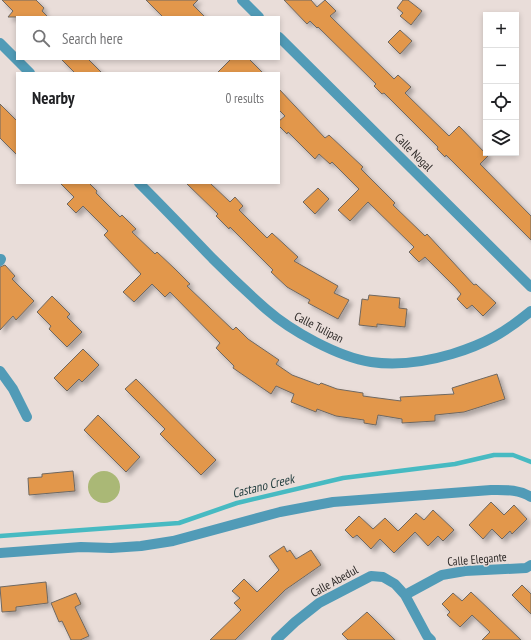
<!DOCTYPE html>
<meta charset="utf-8">
<style>
:root{--surface:#fff;--page:#f6f6f6;--text:#202124;--muted:#757577;--line:#e0e0e0}
body{margin:0;font-family:"PT Sans Narrow",sans-serif;background:var(--page);color:var(--text)}
.controls{position:absolute;right:12px;top:12px;display:grid;overflow:hidden;border-radius:0px;box-shadow:0 2px 6px #0003}
.controls button{width:36px;height:36px;display:grid;place-items:center;padding:0;border:0;border-bottom:1px solid var(--line);background:var(--surface);color:var(--text);font:20px sans-serif}
.list{margin:0;padding:0;list-style:none}
h2{display:flex;justify-content:space-between;align-items:center;height:52px;margin:0;padding:0 16px;font-size:17px}
h2 small{font-size:13px;font-weight:400;color:var(--muted)}
.icon{flex:none;width:22px;height:22px;fill:none;stroke:currentColor;stroke-width:2;stroke-linecap:round;stroke-linejoin:round}
.map{position:relative;flex:none;width:531px;height:640px;overflow:hidden}
.search{position:absolute;background:var(--surface);box-shadow:0 2px 6px #0003;left:16px;top:16px;width:264px;height:44px;display:flex;align-items:center;gap:10px;box-sizing:border-box;padding:0 14px;border-radius:0px;color:var(--muted);font-size:15px}
.panel{position:absolute;background:var(--surface);box-shadow:0 2px 6px #0003;left:16px;top:72px;width:264px;height:112px;border-radius:0px}
.map>svg:first-child{display:block}
</style>
<div class="map">
<svg width="531" height="640" viewBox="0 0 531 640">
<defs>
<filter id="shadow"><feDropShadow dx="3.5" dy="3.5" stdDeviation="2" flood-color="#0004"/></filter>
</defs>
<rect width="100%" height="100%" fill="#e9ddd9"/>
<path fill="#aab876" d="M88 487a16 16 0 1 1 32 0a16 16 0 1 1-32 0Z"/>
<g fill="none" stroke-linecap="round" stroke-linejoin="round">
<path stroke="#47bac2" stroke-width="4.5" d="M0 536 179 523 237 503 343 478 455 464 494 455H513L531 462"/>
</g>
<path fill="#e2974c" stroke="#6f6861" filter="url(#shadow)" d="M2 0H36L44 8 42 11 48 17H8L13 11Z
M146 0H198L193 5 205 17H163Z
M284 0H311L317 7 325 0 336 11 330 16 394 79 398 75 411 87 405 93 449 136 459 126 488 156 480 164 531 216V240L446 155 445 157 437 149 438 147 384 93 382 94 374 86 376 84 318 27 317 28 310 21 307 24Z
M403 0H408L422 11 411 25 400 16 403 13 397 8Z
M400 30 412 41 400 54 388 42Z
M61 59H88L102 73H75Z
M231 59H249L263 73H217Z
M279 89 325 138 329 135 363 167 361 169 395 203 393 205 425 236 427 234 474 285 476 284 496 303 483 316 472 305 467 309 457 299 461 294 455 287 425 257 419 262 409 252 414 247 368 202 350 221 338 210 359 189 332 162 330 164 319 154 315 159 288 132 287 134 279 126V121L285 116 279 110Z
M0 104 17 121V155L0 138Z
M60 183H89L97 191 96 193 120 217 122 215 136 229 132 232 155 254 157 252 175 269 190 284 187 286 233 330 236 327 248 339 279 360 276 364 292 375 319 385 321 383 337 389 363 393V396L401 401 400 397 454 394 452 388 497 374 505 399 464 412 435 415V421L402 423V419L378 415 376 425 364 423V420L336 416 317 409 316 412 291 402 294 394 276 386 271 394 233 368 234 366 216 348 220 343 170 292 165 297 152 284 134 302 123 292 141 274 104 235 108 231 83 206 76 213 67 204 74 197Z
M186 183H210L230 202 235 197 243 206 239 210 267 238 272 233 298 257 294 261 338 286 334 293 349 300 338 319 308 303 310 300 287 287 271 272 273 270 230 227 229 229 216 216 218 214Z
M318 188 329 199 315 214 303 202Z
M5 265 15 276 12 279 34 301 16 320 13 316 0 330V267Z
M369 295 400 298 399 308 407 309 405 327 377 324V327L359 325 362 299 368 300Z
M52 296 70 314 67 317 82 332 67 347 49 329 51 326 37 312Z
M83 349 99 365 82 382 79 379 67 391 54 378Z
M136 379 216 460 201 475 160 434 165 429 125 389Z
M98 415 140 457 126 472 84 430Z
M73 471 75 491 29 495 28 478 42 477V474Z
M491 502 504 515 514 505 527 519 512 534 510 531 502 539 492 529 483 539 469 525Z
M433 510 454 530 443 541 438 536 428 546 415 532 394 553 380 539 371 549 357 535 353 538 345 530 359 516 373 529 385 518 398 531 416 513 424 520Z
M284 546 287 552 290 550 296 559 311 550 321 565 285 590 235 640H210L241 610 234 603 240 598 232 591 244 579 257 592 279 570 269 556Z
M46 582 48 603 16 607V611L2 612 0 587Z
M522 585 531 594V614L512 595Z
M471 592 493 613 521 640H482L490 632 472 615 460 627 447 615 450 612 442 604 453 593 462 601Z
M76 593 81 604 75 607 89 636 80 640H71L62 621 59 622 51 603Z
M367 612 395 640H348L342 634Z"/>
<g fill="none" stroke-linecap="round" stroke-linejoin="round">
<path stroke="#519bb7" stroke-width="10" d="M242 0 259 17
M279 37 531 287
M0 43 30 73
M139 183C164 208 188 233 213 259 230 276 248 293 266 309 291 331 338 357 371 362 398 366 425 362 452 354 485 344 504 333 531 311
M0 261 1 259
M0 371 13 389 27 417
M0 553 81 547 111 548 141 546 173 541 280 512 333 502 491 490C505 490 518 489 531 497
M405 595 442 575 465 571 526 568 531 565
M276 640 295 622 319 603 371 576 383 577 395 584 405 595 427 636 431 640"/>
</g>
<g text-anchor="middle" dominant-baseline="central" stroke-width="3" stroke-linejoin="round" paint-order="stroke">
<g font-size="12" fill="#2d2927" stroke="#e9ddd9">
<text transform="translate(414 152) rotate(45)">Calle Nogal</text>
<text transform="translate(319 327) rotate(27)">Calle Tulipan</text>
<text transform="translate(477 559) rotate(-5)">Calle Elegante</text>
<text transform="translate(334 581) rotate(-29)">Calle Abedul</text>
</g>
<g font-size="13" font-style="italic" fill="#294344" stroke="#e9ddd9">
<text transform="translate(263 486) rotate(-14)">Castano Creek</text>
</g>
</g>
</svg>
<div class="controls">
<button>+</button>
<button>−</button>
<button><svg class="icon" aria-label="locate" viewBox="0 0 24 24"><circle cx="12" cy="12" r="6"/><path d="M12 2v4M12 18v4M2 12h4M18 12h4"/></svg></button>
<button><svg class="icon" aria-label="layers" viewBox="0 0 24 24"><path d="M12 4l9 5-9 5-9-5zM3 14l9 5 9-5"/></svg></button>
</div>
<div class="search"><svg class="icon" aria-label="search" viewBox="0 0 24 24"><circle cx="10" cy="10" r="6"/><path d="M15 15l6 6"/></svg>Search here</div>
<section class="panel">
<h2>Nearby<small>0 results</small></h2>
<ul class="list">
</ul>
</section>
</div>
